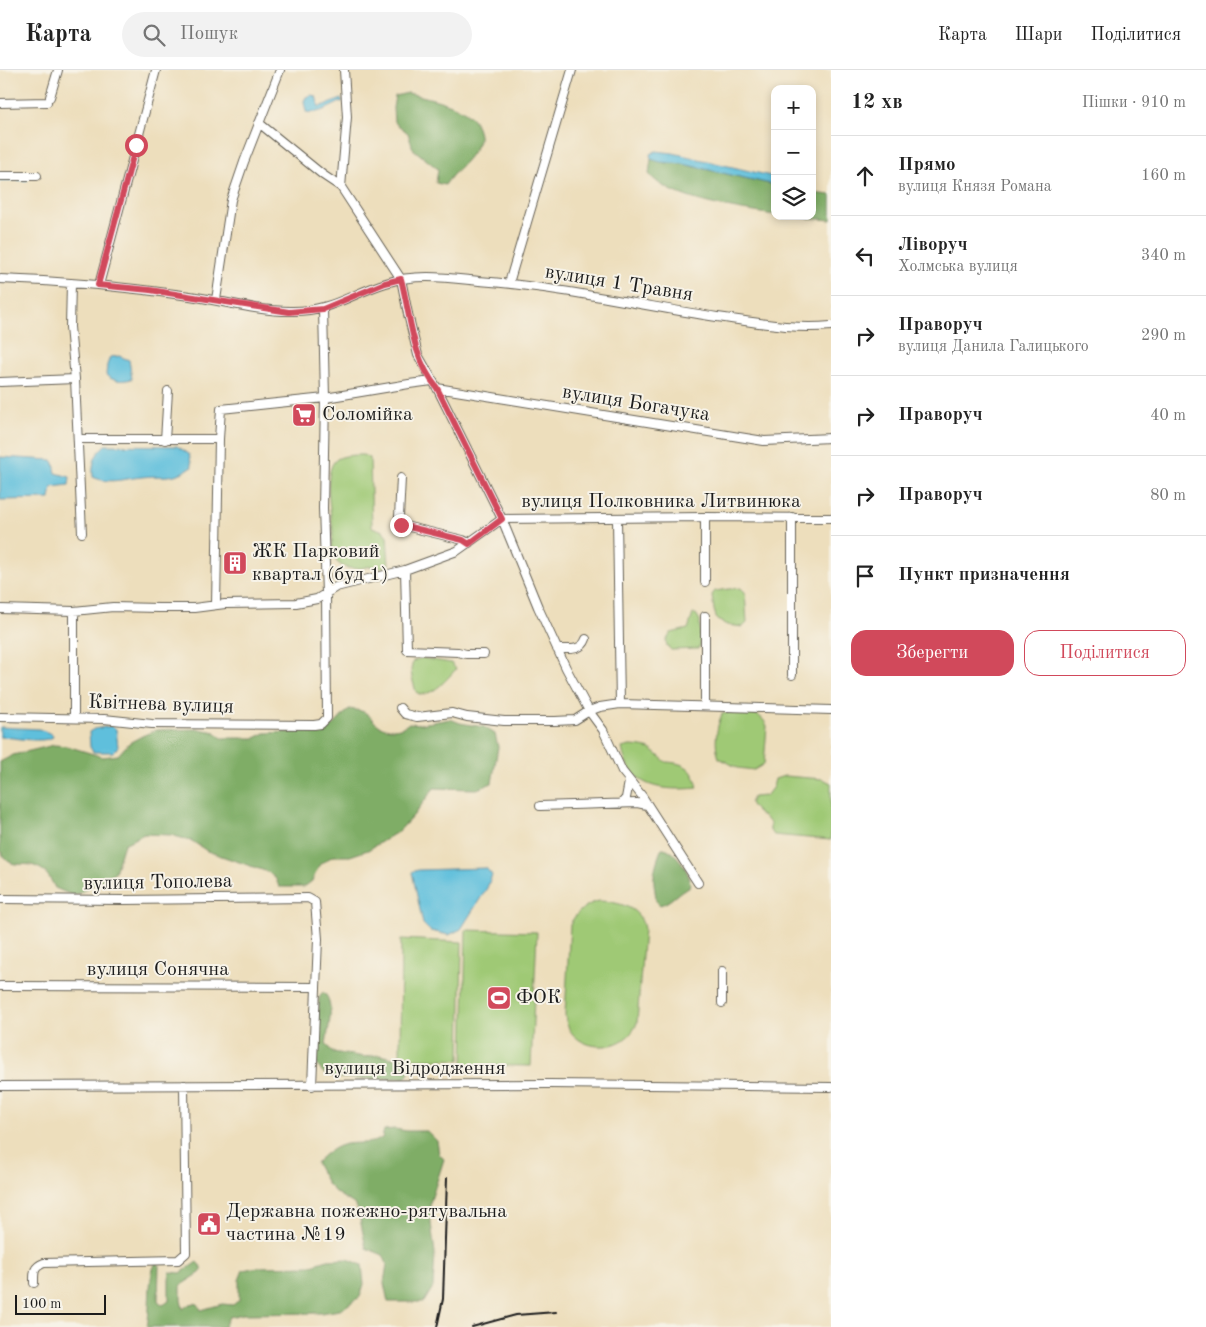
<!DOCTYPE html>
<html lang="uk">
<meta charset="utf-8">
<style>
:root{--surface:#fff;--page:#f2f2f2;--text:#222;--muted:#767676;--line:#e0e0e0;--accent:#d1495b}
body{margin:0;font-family:"Old Standard TT",serif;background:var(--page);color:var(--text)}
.controls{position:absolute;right:15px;top:15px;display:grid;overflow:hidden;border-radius:10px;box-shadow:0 2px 8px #0003}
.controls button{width:45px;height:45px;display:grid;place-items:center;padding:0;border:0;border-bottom:1px solid var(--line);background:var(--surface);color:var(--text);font:25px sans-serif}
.scale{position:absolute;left:15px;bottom:12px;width:91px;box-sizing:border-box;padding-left:5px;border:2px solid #1c1c1c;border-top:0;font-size:14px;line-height:18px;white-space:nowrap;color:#1c1c1c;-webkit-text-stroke:4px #f7f3e8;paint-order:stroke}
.stop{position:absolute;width:15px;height:15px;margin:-11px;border:4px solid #d1495b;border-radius:50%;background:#fff}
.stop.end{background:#d1495b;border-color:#fff;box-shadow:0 1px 5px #0008}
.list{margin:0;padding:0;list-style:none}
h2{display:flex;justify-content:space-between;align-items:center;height:65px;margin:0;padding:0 20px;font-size:21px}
h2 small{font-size:16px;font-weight:400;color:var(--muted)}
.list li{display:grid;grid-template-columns:32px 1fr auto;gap:15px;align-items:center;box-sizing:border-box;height:80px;padding:0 20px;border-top:1px solid var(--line)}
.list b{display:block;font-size:19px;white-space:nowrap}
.list p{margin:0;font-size:16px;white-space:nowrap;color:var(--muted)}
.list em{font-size:16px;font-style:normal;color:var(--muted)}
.actions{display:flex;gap:10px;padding:15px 20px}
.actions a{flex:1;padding:11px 0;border:1px solid var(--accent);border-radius:15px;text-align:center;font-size:18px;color:var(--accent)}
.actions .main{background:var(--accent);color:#fff}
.icon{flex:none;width:28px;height:28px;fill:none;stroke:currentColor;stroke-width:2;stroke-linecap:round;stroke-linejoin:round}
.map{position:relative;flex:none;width:831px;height:1257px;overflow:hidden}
header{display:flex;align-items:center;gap:30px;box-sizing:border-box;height:70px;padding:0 25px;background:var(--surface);border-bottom:1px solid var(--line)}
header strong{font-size:24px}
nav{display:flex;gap:28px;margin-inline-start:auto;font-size:18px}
.search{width:350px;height:45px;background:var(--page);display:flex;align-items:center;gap:12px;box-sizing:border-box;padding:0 18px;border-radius:28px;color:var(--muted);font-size:19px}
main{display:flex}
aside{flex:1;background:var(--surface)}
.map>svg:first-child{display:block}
</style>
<header>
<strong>Карта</strong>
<div class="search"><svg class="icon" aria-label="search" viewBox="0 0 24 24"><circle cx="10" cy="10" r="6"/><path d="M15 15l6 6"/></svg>Пошук</div>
<nav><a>Карта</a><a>Шари</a><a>Поділитися</a></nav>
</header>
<main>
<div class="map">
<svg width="831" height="1257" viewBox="0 0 831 1257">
<rect width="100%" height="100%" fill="#f7f3e8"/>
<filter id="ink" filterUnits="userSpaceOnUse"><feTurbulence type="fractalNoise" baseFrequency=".02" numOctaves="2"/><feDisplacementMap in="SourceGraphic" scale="10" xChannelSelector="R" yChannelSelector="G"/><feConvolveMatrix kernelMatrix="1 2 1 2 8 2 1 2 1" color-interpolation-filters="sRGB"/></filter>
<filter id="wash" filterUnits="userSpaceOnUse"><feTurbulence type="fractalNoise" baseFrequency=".0096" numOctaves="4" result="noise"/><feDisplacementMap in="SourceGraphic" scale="20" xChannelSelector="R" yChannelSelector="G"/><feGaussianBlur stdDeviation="1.12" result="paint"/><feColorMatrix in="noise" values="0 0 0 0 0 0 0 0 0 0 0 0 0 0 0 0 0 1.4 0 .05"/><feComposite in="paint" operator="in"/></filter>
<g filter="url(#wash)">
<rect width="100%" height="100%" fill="#eddebc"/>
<path fill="#9fc975" stroke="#5e7248" d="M363 385 370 388 372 457 383 461 387 466 389 495C382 500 375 495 367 497 358 499 345 500 338 493 329 485 333 470 333 460 331 445 322 399 337 389 344 385 355 385 363 385Z
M729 519 741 518 745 522 747 553 743 557 727 555 717 550 714 540 712 525 715 521Z
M693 544H696L700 550V576L698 579 671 580 667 576 666 571 671 563 688 559Z
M421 588 451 593 456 599C445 611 437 622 421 625L416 622 412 608 411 600 413 591Z
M730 642C745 642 760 640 767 656L764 694 754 700 738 698 719 688C714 674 716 658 722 644Z
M630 676C652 677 650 679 666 692 686 693 694 699 698 718 663 721 629 719 622 678Z
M784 706 823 709 831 713V770L774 765 770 761V753C763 745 756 744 750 733L753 727 766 726 773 717 775 709Z
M599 831C619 832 641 837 644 859L637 953C624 987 567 983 565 944L570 855C575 843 586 834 599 831Z
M466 860 537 862 531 996 463 995Z
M401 869 462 872 460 990 400 988Z"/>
<path fill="#7fad66" stroke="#4e6441" d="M408 23C426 27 460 34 472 48 475 50 476 55 477 58 479 63 480 68 478 73 471 89 455 100 445 115L436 113 438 99 413 79 408 63 394 52 393 38 395 26Z
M651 89 667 93 683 94 775 115V145C741 140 670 131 649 104Z
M812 123 831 125V150L784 146H812Z
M349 639C353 640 360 640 364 642 369 644 372 650 376 653 385 661 400 661 409 653L421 654 450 649 460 653 484 657 495 664 498 677 492 713 477 719 434 718 413 746 399 761 386 769 368 780 350 786H333L320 794 312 811 304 817H279L276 809 268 802 207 781 192 771 171 765 144 764 124 774 115 802 74 826 55 818C51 810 47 801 37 797 22 790 10 802 0 780V692L13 685 54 675 67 676 103 687 118 685 129 673 142 666 156 660 199 659 215 662 222 668H255L265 663 293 662 312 658 332 657Z
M662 778C674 777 694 806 689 817 678 821 672 832 660 835L656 831C656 823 653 814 654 806 654 799 659 784 662 778Z
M323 922C336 932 328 959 326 974L332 982 365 987 379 985 403 990 409 999 408 1005 405 1008C388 1008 340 1011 327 1005 324 1004 318 998 317 994 313 982 319 944 319 928Z
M395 1059 407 1061H427L437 1071 439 1084 444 1089 430 1133 431 1153 435 1183 433 1217 424 1232H388L384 1213 387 1194 383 1185 366 1178 359 1144 354 1134 336 1123 328 1115 316 1093C323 1085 336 1075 347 1074 360 1072 371 1075 382 1068L384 1060Z
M348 1189 362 1195 364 1214 360 1227 340 1240 321 1243 243 1244 229 1247 224 1257H147C151 1238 147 1208 156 1192L159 1194 158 1231 163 1235 169 1231V1209L170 1202 181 1203 197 1192 203 1199 200 1203 181 1215V1230L183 1239C188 1235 191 1232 198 1234L201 1240 222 1234 233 1235 239 1230V1210L243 1200 258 1197 308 1196 328 1190Z"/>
<path fill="#5ebfdc" stroke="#3d6e7c" d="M311 25 316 26 319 37 342 29 343 31C331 36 319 45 306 42L304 31 306 27Z
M656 81 673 83 775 107V115L683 94 660 92 651 89 650 84Z
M119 286 129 290 132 309C123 311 113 312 106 305L107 295 110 287Z
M105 375 177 376 189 384 192 397C187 399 183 403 178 404 167 408 154 405 143 407 126 408 109 415 93 407 92 393 95 384 105 375Z
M0 387 52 390 54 393 56 403 70 407 69 415 52 417 50 429 0 430Z
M111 656 116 659 118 677 113 682H93L90 677 89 662 94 659Z
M0 657 39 659 52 664 53 667C43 674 13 667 0 667Z
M486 798 492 805 487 818 461 859 449 865 430 861 423 854 412 802 418 800Z"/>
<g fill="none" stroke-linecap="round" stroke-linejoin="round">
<path stroke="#5ebfdc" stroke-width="2" d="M0 110H27"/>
</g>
</g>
<g filter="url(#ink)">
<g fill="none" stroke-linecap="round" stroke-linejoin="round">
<defs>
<path id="minor" d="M344 0 347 47 341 117 401 209 408 244 418 285 437 318 502 449 538 537 566 598 589 641 603 660 622 701 642 726 698 813
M50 27 58 0
M0 33 47 32
M259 53 323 105 341 117
M0 106H37
M0 209C64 211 127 217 190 226 223 231 257 241 290 241 331 242 350 224 386 213 416 203 449 208 479 211 559 217 638 235 717 247 755 252 793 260 831 256
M71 213 70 257 75 309 82 463
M509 213 572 0
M99 215 156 0
M216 230 231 130 244 92 280 0
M0 312 75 309
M437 318 764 371 831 368
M78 369H219L216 535
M219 369 221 339 325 328 323 239
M165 370 168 321
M401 408 399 447 401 455 463 470 469 473
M792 447V605
M617 449 620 634
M405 500 407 580 458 582 466 584H484
M705 512V447
M0 539 74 541 113 537 159 538H194L225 534 296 533 317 529 336 517 405 500 457 481 502 449 705 447 831 448
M74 541V648
M705 546V635
M557 579C569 579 582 581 586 569
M400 638 405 644 417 647 452 643 467 647 504 651H555L575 650 589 641 600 637 620 634 831 640
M0 647 104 649 152 654 314 655 321 654 327 648 326 523 323 438 325 328 409 314 432 311
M621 734 626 728 629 712
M540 736 637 733 647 735
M0 829 123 830 308 828 315 832 318 869 312 1016
M0 916 315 917
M722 933V901
M0 1016 549 1014 831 1017
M34 1213C34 1203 33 1197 44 1193L178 1190 186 1183 184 1015"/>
</defs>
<use href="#minor" stroke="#656054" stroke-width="10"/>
<use href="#minor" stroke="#fff" stroke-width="8"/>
<path stroke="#1c1c1c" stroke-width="2" d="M437 1257 443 1229 447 1108
M472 1257 516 1245 556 1242"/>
</g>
</g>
<g fill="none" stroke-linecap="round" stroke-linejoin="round" filter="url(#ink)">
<path stroke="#d1495b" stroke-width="6" d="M136 75 98 215 150 220 289 242 323 239 385 213 401 209C411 247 411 286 437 318L502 449 469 474 463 470 401 455"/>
</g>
<defs>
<symbol id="supermarket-square" viewBox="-11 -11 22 22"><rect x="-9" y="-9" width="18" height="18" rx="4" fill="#d1495b" stroke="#f7f3e8"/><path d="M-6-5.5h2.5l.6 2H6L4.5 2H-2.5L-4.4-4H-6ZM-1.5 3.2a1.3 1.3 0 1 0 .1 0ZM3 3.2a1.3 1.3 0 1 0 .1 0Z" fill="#fff"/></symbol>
<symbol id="building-square" viewBox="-11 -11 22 22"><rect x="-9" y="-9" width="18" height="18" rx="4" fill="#d1495b" stroke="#f7f3e8"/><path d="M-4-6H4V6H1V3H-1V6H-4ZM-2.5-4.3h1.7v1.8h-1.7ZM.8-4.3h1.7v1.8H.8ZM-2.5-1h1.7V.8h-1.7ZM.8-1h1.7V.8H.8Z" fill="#fff"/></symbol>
<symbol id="stadium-square" viewBox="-11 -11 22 22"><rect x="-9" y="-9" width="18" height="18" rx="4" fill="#d1495b" stroke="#f7f3e8"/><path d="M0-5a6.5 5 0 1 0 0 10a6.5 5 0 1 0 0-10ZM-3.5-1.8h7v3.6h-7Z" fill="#fff"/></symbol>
<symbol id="civic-square" viewBox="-11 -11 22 22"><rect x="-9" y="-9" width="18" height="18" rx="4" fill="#d1495b" stroke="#f7f3e8"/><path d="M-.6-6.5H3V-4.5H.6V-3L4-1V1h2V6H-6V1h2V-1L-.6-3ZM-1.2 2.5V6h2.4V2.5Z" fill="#fff"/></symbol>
</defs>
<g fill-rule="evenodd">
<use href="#supermarket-square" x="290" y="331" width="28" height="28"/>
<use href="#building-square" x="221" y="479" width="28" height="28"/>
<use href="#stadium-square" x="485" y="914" width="28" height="28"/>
<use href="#civic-square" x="195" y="1140" width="28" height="28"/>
</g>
<g text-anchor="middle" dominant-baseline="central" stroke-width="4" stroke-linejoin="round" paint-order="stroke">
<g font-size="20" fill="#1c1c1c" stroke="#f7f3e8">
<text transform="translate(619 214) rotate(9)">вулиця 1 Травня</text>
<text transform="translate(636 334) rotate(9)">вулиця Богачука</text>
<text x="661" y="432">вулиця Полковника Литвинюка</text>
<text transform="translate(161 635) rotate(2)">Квітнева вулиця</text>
<text transform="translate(158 813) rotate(-1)">вулиця Тополева</text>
<text x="158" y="900">вулиця Сонячна</text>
<text x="415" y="999">вулиця Відродження</text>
</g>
<g font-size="20" fill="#1c1c1c" stroke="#f7f3e8" text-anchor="start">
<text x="322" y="345">Соломійка</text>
<text x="252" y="482">ЖК Парковий<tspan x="252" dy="23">квартал (буд 1)</tspan></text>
<text x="516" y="928">ФОК</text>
<text x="226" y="1142">Державна пожежно-рятувальна<tspan x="226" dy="23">частина №19</tspan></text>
</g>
</g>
</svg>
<div class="controls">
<button>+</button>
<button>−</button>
<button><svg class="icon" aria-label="layers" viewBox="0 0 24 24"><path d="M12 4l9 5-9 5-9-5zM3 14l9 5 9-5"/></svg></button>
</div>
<div class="scale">100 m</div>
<div class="stop" style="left:136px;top:75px"></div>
<div class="stop end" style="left:401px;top:455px"></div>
</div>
<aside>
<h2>12 хв<small>Пішки · 910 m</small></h2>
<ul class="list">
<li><svg class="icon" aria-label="ahead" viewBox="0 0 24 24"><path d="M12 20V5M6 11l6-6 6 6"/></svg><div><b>Прямо</b><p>вулиця Князя Романа</p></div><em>160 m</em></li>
<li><svg class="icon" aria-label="left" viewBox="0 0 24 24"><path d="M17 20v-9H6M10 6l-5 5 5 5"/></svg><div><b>Ліворуч</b><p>Холмська вулиця</p></div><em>340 m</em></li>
<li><svg class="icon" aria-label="right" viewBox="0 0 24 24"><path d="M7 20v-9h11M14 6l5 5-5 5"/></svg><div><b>Праворуч</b><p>вулиця Данила Галицького</p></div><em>290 m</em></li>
<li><svg class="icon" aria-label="right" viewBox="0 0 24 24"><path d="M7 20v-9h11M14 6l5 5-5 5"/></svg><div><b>Праворуч</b></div><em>40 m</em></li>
<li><svg class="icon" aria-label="right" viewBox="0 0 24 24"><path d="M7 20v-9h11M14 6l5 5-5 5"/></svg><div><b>Праворуч</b></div><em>80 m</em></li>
<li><svg class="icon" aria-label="arrive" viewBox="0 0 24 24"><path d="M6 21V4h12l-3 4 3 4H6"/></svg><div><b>Пункт призначення</b></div></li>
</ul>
<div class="actions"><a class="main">Зберегти</a><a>Поділитися</a></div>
</aside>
</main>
